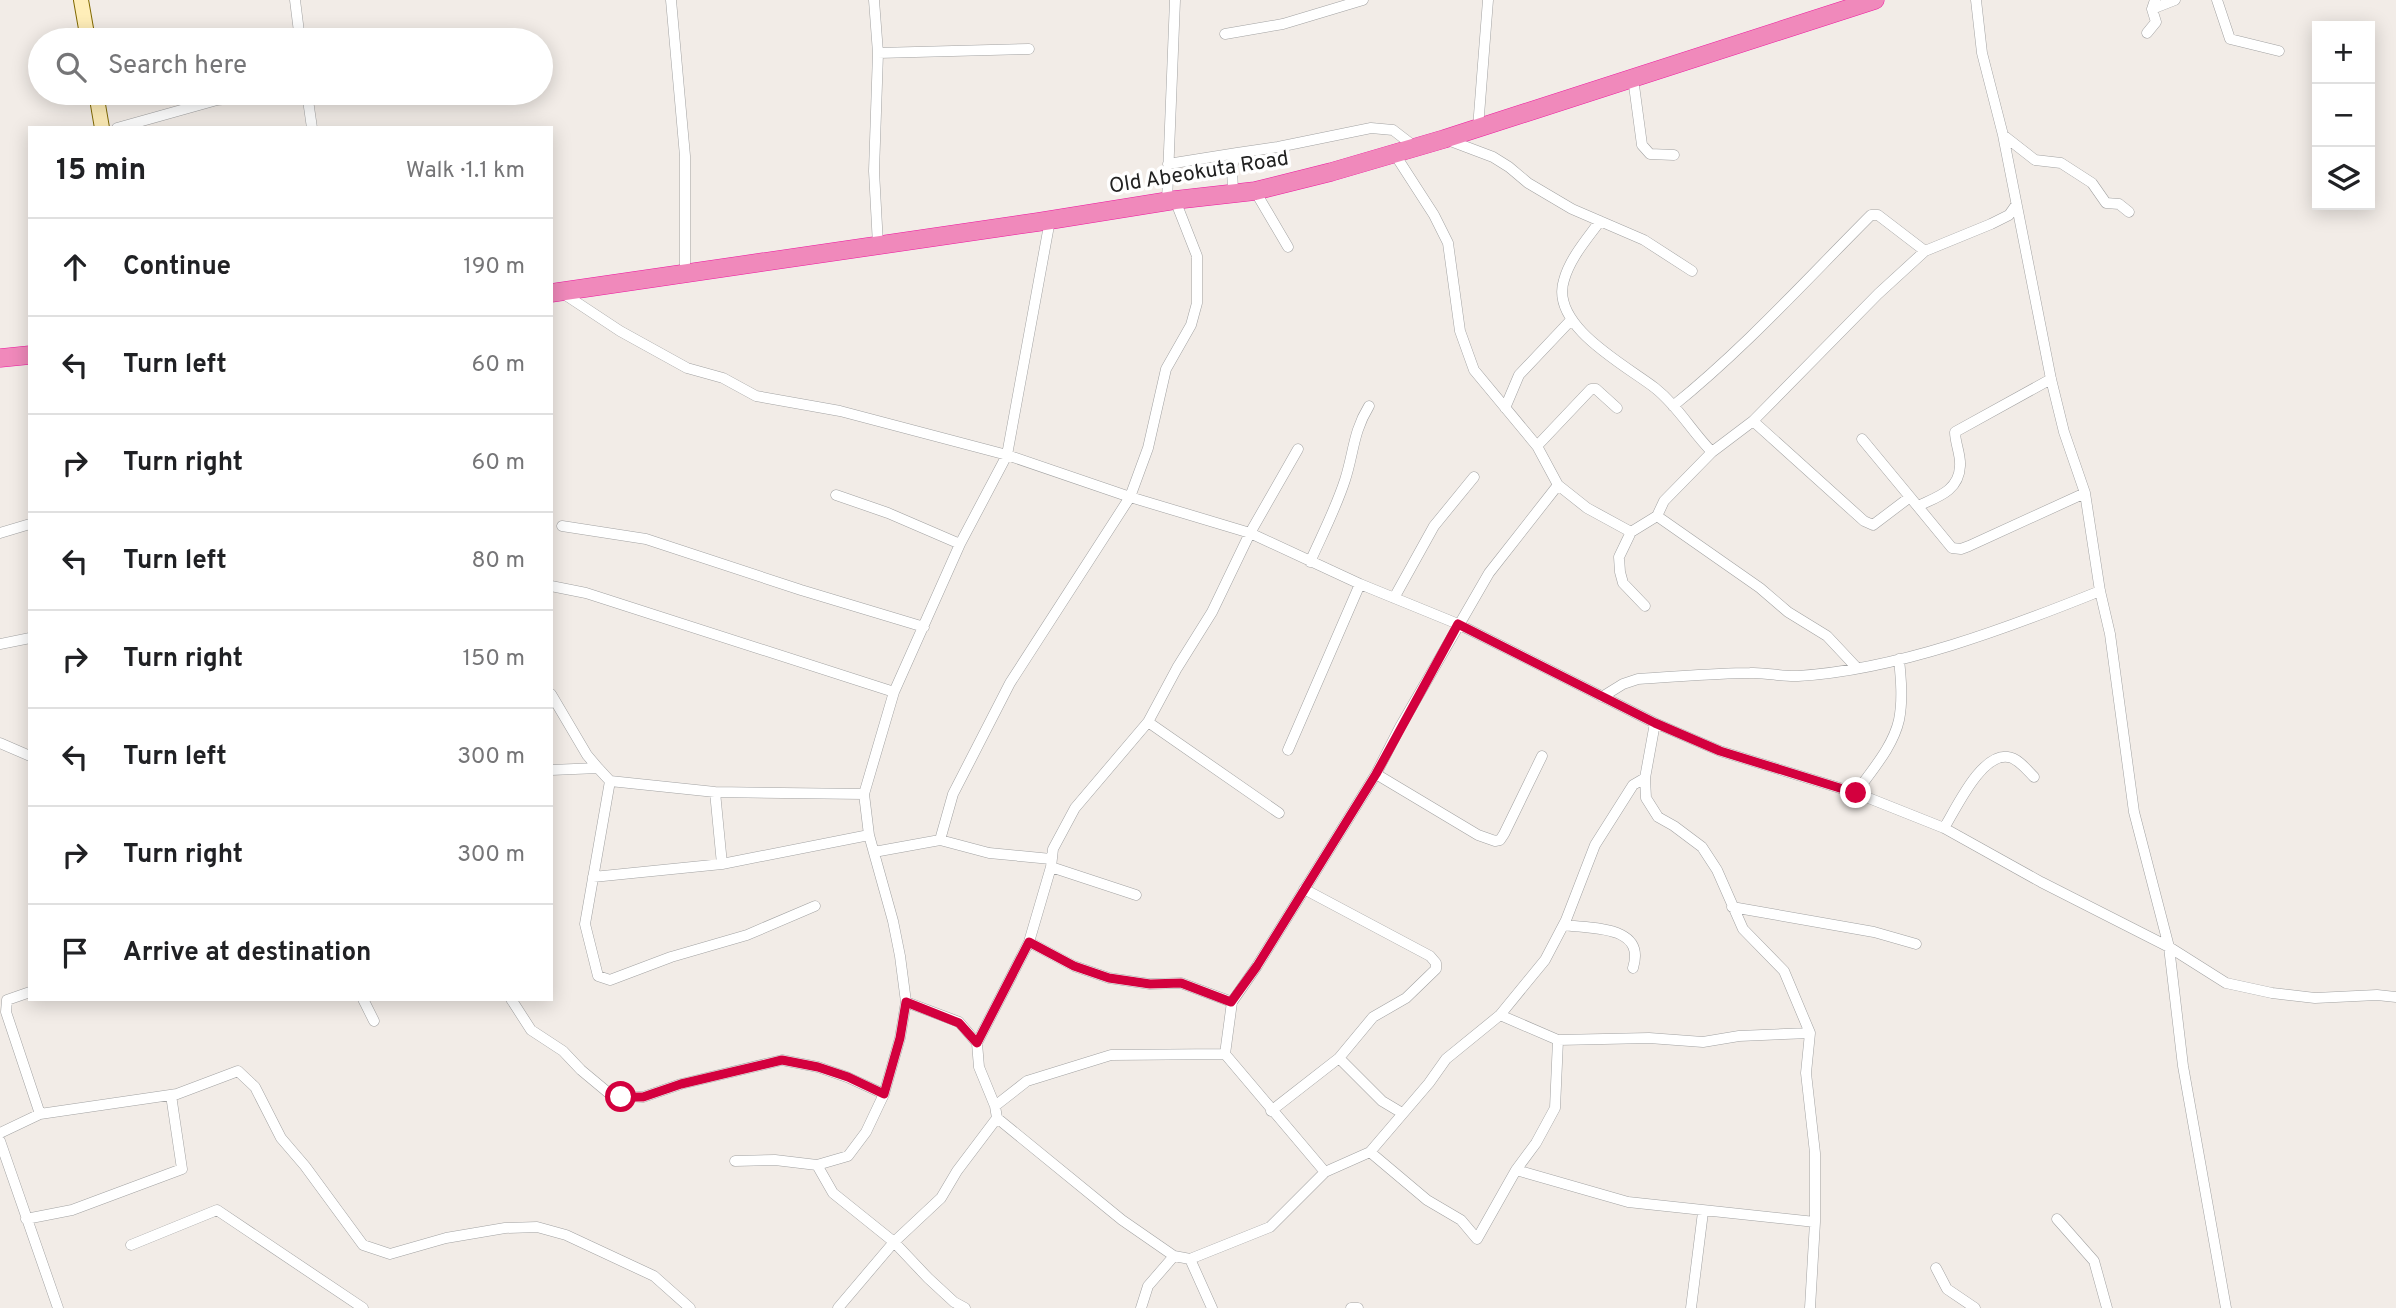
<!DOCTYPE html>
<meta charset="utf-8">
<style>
:root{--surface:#fff;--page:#f6f6f6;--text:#202124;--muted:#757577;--line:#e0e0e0}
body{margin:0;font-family:Overpass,sans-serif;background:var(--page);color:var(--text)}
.controls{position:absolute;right:21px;top:21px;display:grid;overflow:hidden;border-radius:0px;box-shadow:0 4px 18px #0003}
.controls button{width:63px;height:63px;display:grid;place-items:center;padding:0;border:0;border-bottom:2px solid var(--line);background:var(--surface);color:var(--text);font:35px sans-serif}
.stop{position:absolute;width:21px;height:21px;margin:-16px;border:5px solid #d3003e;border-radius:50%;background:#fff}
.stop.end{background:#d3003e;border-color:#fff;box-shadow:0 2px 7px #0008}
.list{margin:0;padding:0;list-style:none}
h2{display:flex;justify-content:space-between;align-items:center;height:91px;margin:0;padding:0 28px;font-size:30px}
h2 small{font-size:23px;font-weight:400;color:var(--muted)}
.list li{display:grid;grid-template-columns:46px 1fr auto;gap:21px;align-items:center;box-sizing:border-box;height:98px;padding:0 28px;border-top:2px solid var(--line)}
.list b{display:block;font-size:26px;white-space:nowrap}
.list em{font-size:23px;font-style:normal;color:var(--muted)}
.icon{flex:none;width:38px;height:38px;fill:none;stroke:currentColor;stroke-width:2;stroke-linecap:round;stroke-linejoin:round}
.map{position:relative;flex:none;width:2396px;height:1308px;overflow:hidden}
.search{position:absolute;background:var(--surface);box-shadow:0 4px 18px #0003;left:28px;top:28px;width:525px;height:77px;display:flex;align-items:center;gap:18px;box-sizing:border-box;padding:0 24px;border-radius:38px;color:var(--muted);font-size:26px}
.panel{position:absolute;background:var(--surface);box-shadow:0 4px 18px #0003;left:28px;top:126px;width:525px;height:875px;border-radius:0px}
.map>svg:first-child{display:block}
</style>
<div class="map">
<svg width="2396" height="1308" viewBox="0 0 2396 1308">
<rect width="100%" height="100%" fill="#f2ece7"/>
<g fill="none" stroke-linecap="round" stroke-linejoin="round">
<defs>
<path id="street" d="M295 0 300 40
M671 0 685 156V273
M874 0 878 53 874 171 878 245
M1976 0 1982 53 2003 135 2051 379 2064 432 2085 493 2100 591 2110 634 2134 812 2169 947 2183 1066 2226 1308
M2217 0 2230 39 2279 51
M2152 9 2175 0
M2147 33 2156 22 2152 9 2155 0
M1225 34 1283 24 1363 0
M368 40H386
M878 53 1029 49
M1633 78 1642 145 1650 154 1674 155
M307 93 312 128
M117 128 217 100 284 93
M1478 128 1488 0
M2003 135 2035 160 2061 163 2092 183 2106 203 2119 204 2129 212
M1448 140 1493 157 1509 167 1528 183 1572 209 1644 240 1692 271
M1394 153 1434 215 1448 243 1460 331 1474 370 1537 446 1558 485 1587 508 1631 532
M1168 164 1237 153
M1255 191 1288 247
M1233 193 1232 166 1237 153 1278 147 1371 128 1393 130 1415 147
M1167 202 1175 0
M1600 221C1587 239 1570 258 1564 280 1549 326 1627 366 1655 388 1678 406 1692 432 1712 452
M561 292 620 331 687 368 723 378 756 396 840 411 1007 455 1130 497 1250 533 1360 584 1458 624 1655 723 1720 751 1856 793 1944 828 2041 882 2169 947 2226 983 2272 993 2315 998 2377 995 2396 997
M1673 406C1745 348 1806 280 1871 215H1878L1925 251
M1505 408 1519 375 1571 320
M1753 421 1864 521 1873 525 1910 497 1952 548 1961 549 1969 546 2085 493
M1862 439 1910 497
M1537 446 1591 389H1596L1617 408
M836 495 888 513 960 544
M1918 506C1937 497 1959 491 1960 466 1961 455 1955 443 1955 432L2051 379
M1657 516 1760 588 1788 612 1827 636 1857 668
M562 526 646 539 801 590 924 627
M0 533 30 524
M1310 562C1322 535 1336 508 1345 480 1354 452 1353 432 1369 406
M551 586 586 593 894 692
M1394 598 1434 526 1474 477
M1645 606 1623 583 1620 572 1619 557 1631 532 1657 516 1664 501 1712 452 1753 421 1878 294 1925 251 1991 224 2009 215 2016 205
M0 644 30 638
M551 694 587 755 598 768
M1602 697 1623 684 1638 679C1675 677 1713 673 1750 673 1766 672 1782 677 1798 676 1897 670 2008 628 2100 591
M1148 722 1279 813
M1655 723 1645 778 1646 798 1658 817 1674 826 1702 847 1717 870 1743 929 1784 971 1810 1033 1806 1073 1815 1153V1222L1810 1308
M0 743 30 756
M1288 750 1360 584
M551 770 598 768 610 781 715 792 864 794
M1376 774 1478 835 1495 841 1500 840 1504 834 1542 756
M610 781 585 924 598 976 610 980 671 957 747 935 815 906
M715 792 722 864
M1856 793C1871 771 1893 747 1899 720 1903 700 1901 679 1899 659
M1944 828C1956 809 1981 753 2008 757 2018 758 2027 770 2034 777
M940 840 953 794 1010 683 1130 497 1148 448 1166 369 1191 325 1197 303V256L1175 200
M874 852 940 840 989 853 1051 859
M1051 867 1136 895
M593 877 722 864 869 835
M1732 907 1874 932 1916 944
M1564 925C1592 929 1646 925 1633 968
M1029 942 1074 966 1109 978 1150 984 1181 983 1232 1002
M30 992 7 1000 6 1012 40 1114
M363 999 374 1021
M511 999 531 1030 563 1051 581 1070 611 1095 643 1097 681 1084 782 1060 818 1067 847 1077 884 1094
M906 1002 959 1022 977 1043
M1500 1015 1558 1040 1649 1038 1703 1042 1739 1036 1810 1033
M1339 1058 1382 1101 1402 1113
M995 1106 1027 1081 1111 1055 1225 1054
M1271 1111 1339 1058 1373 1017 1406 998 1436 969V963L1430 956 1304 889
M0 1133 40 1114 177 1094 238 1071 255 1087 281 1138 305 1166 363 1245 390 1254 446 1238 505 1228 537 1227 566 1235 654 1276 690 1308
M0 1141 58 1308
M1370 1152 1427 1200 1461 1220 1477 1239 1516 1170 1536 1143 1555 1108 1558 1040
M735 1161 775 1160 817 1165 833 1193 894 1242 928 1278 954 1302 965 1308
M817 1165 848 1156 866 1132 884 1094 900 1038 906 1002 900 956 893 921 869 835 864 794 894 692 960 544 1007 455 1050 220
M1516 1170 1628 1202 1815 1222
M1325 1172 1225 1054 1232 1002 1257 966 1376 774 1400 727 1489 573 1558 485
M26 1219 72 1210 182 1169 171 1095
M2057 1219 2094 1261 2107 1308
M131 1245 217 1210 363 1308
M1190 1259 1270 1227 1325 1172 1370 1152 1429 1083 1446 1059 1500 1015 1545 960 1566 920 1595 845 1633 785 1645 778
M1936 1268 1947 1289 1975 1308
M838 1308 894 1242 941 1198 957 1171 997 1118
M1141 1308 1148 1286 1174 1256
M1212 1308 1190 1259 1174 1256 1122 1220 997 1118 995 1106 979 1067 977 1043 1029 942 1051 867 1053 849 1075 808 1148 722 1177 668 1212 612 1250 533 1298 449
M1351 1308H1358
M1691 1308 1703 1212"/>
<path id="secondary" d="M81 0 88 40
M96 93 102 128"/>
<path id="highway" d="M551 293 1038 222 1175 200 1255 191 1331 172 1444 139 1875 0
M0 358 30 355"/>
</defs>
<use href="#street" stroke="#a2a2a2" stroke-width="11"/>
<use href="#secondary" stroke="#816900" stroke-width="16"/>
<use href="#highway" stroke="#ed18a0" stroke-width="19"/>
<use href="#street" stroke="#fff" stroke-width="10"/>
<use href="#secondary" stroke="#ffeeb9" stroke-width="14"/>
<use href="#highway" stroke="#f089bb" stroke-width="18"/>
</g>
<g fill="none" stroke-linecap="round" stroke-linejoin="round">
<path stroke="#d3003e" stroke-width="9" d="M621 1097H643L681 1084 782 1060 818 1067 848 1077 884 1094 900 1038 906 1002 959 1023 977 1043 1029 942 1074 966 1109 978 1150 984 1181 983 1231 1002 1257 966 1376 774 1458 624 1655 723 1720 751 1856 793"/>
</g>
<g text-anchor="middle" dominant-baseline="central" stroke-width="7" stroke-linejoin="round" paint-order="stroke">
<g font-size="21" fill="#212121" stroke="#fff">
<text transform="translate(1199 173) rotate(-9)">Old Abeokuta Road</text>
</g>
</g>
</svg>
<div class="controls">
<button>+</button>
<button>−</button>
<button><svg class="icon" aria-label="layers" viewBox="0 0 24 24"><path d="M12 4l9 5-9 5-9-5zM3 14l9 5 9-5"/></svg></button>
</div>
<div class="stop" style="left:621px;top:1097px"></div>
<div class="stop end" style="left:1856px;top:793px"></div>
<div class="search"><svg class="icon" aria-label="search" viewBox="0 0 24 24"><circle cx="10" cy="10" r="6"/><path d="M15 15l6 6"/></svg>Search here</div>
<section class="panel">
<h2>15 min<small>Walk · 1.1 km</small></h2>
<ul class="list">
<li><svg class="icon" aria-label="ahead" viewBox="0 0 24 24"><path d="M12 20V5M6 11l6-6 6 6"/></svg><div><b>Continue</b></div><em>190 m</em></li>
<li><svg class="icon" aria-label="left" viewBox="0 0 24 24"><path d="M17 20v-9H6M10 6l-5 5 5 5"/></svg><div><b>Turn left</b></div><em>60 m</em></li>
<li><svg class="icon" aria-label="right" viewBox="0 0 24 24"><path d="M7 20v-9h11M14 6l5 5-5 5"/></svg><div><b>Turn right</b></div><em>60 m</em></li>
<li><svg class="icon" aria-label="left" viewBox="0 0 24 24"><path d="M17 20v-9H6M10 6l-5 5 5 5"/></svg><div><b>Turn left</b></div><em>80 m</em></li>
<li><svg class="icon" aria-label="right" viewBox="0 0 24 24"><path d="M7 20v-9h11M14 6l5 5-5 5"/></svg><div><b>Turn right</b></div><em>150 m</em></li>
<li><svg class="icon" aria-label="left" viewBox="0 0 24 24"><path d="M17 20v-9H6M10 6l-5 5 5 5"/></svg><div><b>Turn left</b></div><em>300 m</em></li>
<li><svg class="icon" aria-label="right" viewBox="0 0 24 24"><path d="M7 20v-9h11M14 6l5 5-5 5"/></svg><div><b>Turn right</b></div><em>300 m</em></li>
<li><svg class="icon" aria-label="arrive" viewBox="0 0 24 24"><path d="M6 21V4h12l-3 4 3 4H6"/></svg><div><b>Arrive at destination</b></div></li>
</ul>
</section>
</div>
